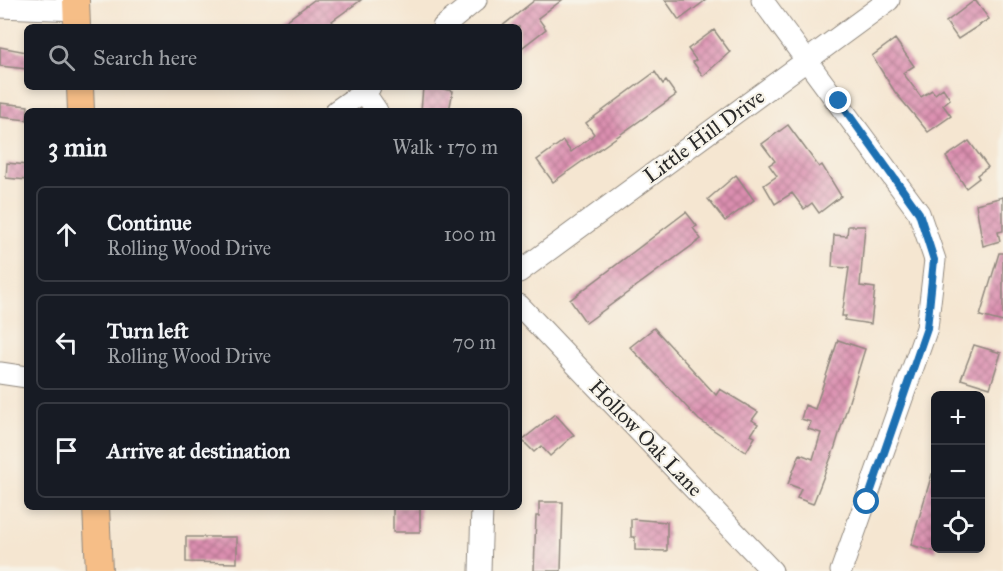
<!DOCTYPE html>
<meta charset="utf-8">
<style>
:root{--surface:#171b24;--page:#242831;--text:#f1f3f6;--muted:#9ea1a6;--line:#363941}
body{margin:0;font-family:"IM FELL Great Primer",serif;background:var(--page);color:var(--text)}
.controls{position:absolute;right:18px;bottom:18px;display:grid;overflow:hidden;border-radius:9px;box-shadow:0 3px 9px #0003}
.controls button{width:54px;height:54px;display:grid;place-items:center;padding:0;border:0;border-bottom:2px solid var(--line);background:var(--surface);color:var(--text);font:30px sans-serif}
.stop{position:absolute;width:18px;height:18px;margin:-14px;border:4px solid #1f6fb2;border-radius:50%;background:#fff}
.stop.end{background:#1f6fb2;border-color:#fff;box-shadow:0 2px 6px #0008}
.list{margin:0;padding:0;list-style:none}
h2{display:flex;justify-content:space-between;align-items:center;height:78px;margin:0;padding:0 24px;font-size:26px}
h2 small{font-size:20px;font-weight:400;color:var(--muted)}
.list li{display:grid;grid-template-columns:39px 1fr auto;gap:18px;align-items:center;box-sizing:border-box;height:96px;margin:0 12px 12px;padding:0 12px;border:2px solid var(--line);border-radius:9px}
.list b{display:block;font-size:22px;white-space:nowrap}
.list p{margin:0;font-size:20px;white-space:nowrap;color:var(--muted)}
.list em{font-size:20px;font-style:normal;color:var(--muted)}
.icon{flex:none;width:33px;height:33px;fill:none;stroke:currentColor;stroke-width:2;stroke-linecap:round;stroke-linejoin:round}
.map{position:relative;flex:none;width:1003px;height:571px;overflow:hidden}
.search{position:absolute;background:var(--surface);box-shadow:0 3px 9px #0003;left:24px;top:24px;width:498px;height:66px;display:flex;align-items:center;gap:15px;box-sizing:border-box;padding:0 21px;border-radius:9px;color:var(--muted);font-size:22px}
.panel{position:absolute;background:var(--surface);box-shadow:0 3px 9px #0003;left:24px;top:108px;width:498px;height:402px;border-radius:9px}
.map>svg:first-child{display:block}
</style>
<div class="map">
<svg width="1003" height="571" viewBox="0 0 1003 571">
<defs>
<pattern id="building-cross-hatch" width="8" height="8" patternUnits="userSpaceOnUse" patternTransform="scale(1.5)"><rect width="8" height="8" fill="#db8fb0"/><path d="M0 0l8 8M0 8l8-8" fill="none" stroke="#b2758f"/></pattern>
</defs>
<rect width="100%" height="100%" fill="#f7f3e8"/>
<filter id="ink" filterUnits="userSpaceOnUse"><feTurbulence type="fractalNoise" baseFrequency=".0167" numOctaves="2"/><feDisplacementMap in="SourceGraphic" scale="12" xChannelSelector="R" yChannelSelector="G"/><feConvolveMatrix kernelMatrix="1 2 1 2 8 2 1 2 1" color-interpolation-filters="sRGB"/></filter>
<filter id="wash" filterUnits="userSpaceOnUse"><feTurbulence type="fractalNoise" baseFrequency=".008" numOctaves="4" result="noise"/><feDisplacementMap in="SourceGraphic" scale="24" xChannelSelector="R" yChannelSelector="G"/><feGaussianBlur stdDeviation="1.35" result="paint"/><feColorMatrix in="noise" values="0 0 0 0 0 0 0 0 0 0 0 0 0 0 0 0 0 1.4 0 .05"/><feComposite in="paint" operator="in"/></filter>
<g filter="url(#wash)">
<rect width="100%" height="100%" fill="#f5e6d1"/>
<g id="blocks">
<path fill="url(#building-cross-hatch)" d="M314 0H361L332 21 336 27H278Z
M535 0H562L538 18 546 29 519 50V27H501Z
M665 0H706L679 20Z
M975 0 989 19 958 39 946 22Z
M714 30 730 52 703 76 693 62 696 60 688 49Z
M895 39 914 66 903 73 921 97 932 90 935 94 943 88 950 99 943 105 951 116 928 132 895 92 872 56Z
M0 47 27 52V69L0 66Z
M655 72 663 84 666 81 676 95 553 182 537 160 563 141 571 152 591 137 594 134 586 123Z
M423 87H444L443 89 453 91 449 111H421Z
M0 103 28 106 27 120 0 117Z
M788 125 819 167 822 165 841 196 819 213 812 203 804 209 792 193 775 204 764 185 777 176 769 165 775 161 762 144Z
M969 141 988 167 977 175 979 178 966 188 946 157Z
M7 163 27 165V180L6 178Z
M736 175 754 200 725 221 708 199Z
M1003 197V231L998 232 1000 241 983 246 976 204Z
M686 212 697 226 693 228 701 239 586 323 570 300Z
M848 226H865L860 286 875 288 871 324 844 320 846 316H842L849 268 832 267 834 235 847 236Z
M999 253H1003V322L980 316Z
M654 328 716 395 720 389 758 412 752 420 758 424 751 435 755 437 746 452 699 420 630 347Z
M838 340 865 349 835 447 813 504 797 498 801 489 788 484 800 454 813 459 821 433 808 429 811 422 801 419 805 405 815 409Z
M974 345 1001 353 990 388 961 379Z
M555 414 574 435 550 456 541 446 534 452 522 440Z
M932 474 936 475V552L911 545Z
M539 502H563L561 571H534L536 516H539Z
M393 507H420V532H393Z
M631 519 667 522V551L635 550V537H631Z
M186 537H237V563L186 562Z"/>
</g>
</g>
<g filter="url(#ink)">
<use href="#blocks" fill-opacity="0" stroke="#90887e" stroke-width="1.5"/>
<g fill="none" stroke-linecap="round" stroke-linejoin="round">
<defs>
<path id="minor" d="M762 0 919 213 935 260 927 328 841 571
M0 7 77 10
M443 27 476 0
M364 92 377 111
M336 111 370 87
M519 272 889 0
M519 305 772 571
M0 373 27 377
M480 571 482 507"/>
<path id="major" d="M76 0 77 27
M80 87 81 111
M96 507 99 571"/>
</defs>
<use href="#minor" stroke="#90887e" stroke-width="23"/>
<use href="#major" stroke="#90887e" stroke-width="28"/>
<use href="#minor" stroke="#fff" stroke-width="21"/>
<use href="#major" stroke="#f6be87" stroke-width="26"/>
</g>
</g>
<g fill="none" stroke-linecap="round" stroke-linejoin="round" filter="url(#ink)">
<path stroke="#1f6fb2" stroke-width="8" d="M839 101 919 213 934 260 927 328 867 502"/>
</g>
<g text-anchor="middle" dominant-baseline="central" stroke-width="4.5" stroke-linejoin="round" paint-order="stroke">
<g font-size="21" fill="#2b2b2b" stroke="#f7f3e8">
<text transform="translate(704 136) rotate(-36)">Little Hill Drive</text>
<text transform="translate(646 438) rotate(46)">Hollow Oak Lane</text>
</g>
</g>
</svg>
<div class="controls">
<button>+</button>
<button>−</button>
<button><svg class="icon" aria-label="locate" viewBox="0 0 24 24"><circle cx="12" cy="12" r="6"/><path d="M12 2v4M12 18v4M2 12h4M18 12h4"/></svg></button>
</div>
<div class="stop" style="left:867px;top:502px"></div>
<div class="stop end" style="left:839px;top:101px"></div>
<div class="search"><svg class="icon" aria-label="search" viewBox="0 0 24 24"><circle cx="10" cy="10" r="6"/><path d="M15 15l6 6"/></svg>Search here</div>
<section class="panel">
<h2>3 min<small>Walk · 170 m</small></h2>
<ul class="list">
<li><svg class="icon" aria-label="ahead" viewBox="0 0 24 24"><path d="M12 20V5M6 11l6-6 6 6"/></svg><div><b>Continue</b><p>Rolling Wood Drive</p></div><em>100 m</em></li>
<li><svg class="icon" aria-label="left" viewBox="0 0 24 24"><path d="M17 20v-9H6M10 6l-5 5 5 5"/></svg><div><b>Turn left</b><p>Rolling Wood Drive</p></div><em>70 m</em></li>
<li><svg class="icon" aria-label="arrive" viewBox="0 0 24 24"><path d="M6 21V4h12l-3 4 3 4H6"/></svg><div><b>Arrive at destination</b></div></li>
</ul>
</section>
</div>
